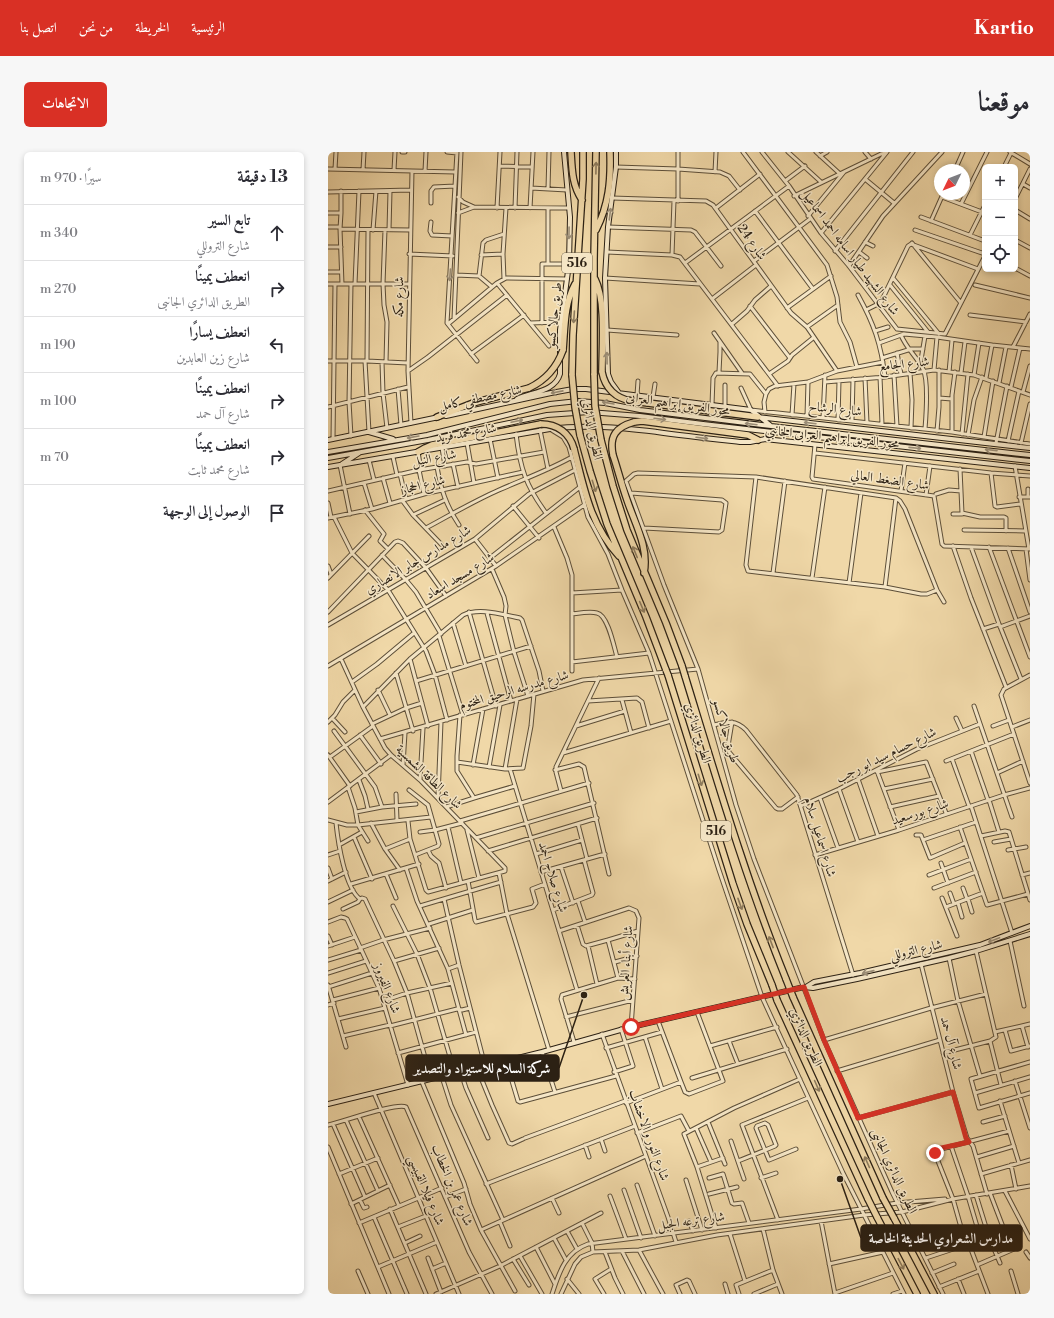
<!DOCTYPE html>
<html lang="ar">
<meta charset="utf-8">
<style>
:root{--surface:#fff;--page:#f7f7f7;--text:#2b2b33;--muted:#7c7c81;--line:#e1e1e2;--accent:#d93025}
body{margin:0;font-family:"Libre Bodoni",Amiri,serif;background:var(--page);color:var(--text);direction:rtl}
.controls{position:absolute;right:12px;top:12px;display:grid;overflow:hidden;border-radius:6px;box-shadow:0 2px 6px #0003}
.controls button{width:36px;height:36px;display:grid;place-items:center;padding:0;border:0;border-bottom:1px solid var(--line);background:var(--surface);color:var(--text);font:20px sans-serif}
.compass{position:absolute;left:606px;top:12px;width:36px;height:36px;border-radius:50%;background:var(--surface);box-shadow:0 2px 6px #0003;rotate:227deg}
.stop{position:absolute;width:12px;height:12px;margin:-9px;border:3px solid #d93025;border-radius:50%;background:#fff}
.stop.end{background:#d93025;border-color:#fff;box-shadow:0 1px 4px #0008}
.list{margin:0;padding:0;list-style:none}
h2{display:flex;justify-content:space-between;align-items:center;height:52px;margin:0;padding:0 16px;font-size:17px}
h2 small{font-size:13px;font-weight:400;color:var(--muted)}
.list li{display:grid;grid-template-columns:26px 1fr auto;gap:12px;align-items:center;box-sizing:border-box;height:56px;padding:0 16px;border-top:1px solid var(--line)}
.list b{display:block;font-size:15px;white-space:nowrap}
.list p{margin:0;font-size:13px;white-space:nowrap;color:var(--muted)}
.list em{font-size:13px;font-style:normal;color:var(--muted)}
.icon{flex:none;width:22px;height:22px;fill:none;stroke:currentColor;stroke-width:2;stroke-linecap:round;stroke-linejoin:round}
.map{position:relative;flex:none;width:702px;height:1142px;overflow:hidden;direction:ltr;border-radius:6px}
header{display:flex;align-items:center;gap:24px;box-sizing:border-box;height:56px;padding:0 20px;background:var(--accent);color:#fff}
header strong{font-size:19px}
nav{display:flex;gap:22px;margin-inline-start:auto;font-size:14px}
.intro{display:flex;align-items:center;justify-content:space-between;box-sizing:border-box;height:96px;padding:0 24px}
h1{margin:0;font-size:28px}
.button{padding:10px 18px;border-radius:6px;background:var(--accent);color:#fff;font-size:14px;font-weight:700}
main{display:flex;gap:24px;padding:0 24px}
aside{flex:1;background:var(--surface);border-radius:6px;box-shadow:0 2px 6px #0003}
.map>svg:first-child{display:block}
</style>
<header>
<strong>Kartio</strong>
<nav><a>الرئيسية</a><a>الخريطة</a><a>من نحن</a><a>اتصل بنا</a></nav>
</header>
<div class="intro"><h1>موقعنا</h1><a class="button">الاتجاهات</a></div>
<main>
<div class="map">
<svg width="702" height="1142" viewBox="0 0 702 1142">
<rect width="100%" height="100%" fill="#f0d8a8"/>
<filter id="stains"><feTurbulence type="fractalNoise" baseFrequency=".005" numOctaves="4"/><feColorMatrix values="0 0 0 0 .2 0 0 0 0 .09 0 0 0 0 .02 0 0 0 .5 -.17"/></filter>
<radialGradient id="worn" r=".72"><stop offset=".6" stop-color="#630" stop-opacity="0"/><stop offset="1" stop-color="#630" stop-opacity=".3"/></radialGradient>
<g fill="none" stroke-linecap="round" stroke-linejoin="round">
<defs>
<path id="street" d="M74 0H77
M119 0 129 1
M129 0 119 171 149 209
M350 0V49
M415 0 499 113 509 145 512 170 522 190 529 215
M434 0 461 34 493 81 521 114 569 177 617 182 657 104
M460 0 493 30
M488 0 511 21
M537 0 543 7
M682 0 702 12
M492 4 499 0
M172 14 204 15
M288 15 350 17 392 20 401 24 412 38
M676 15 683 1
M0 17 127 20
M7 17 8 0
M35 18 36 0
M66 18 67 0
M627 18 635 0
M97 19 98 0
M387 20 388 0
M537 27 566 51
M457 29 477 14
M695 32 702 36
M203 36 239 38
M220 37 221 0
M0 40 83 38
M466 44 553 2 558 1
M130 45 135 50 146 55
M614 45 654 60
M284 46 378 49 385 53 463 161 479 175 509 219
M687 47 702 17
M103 51V39L106 35 127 34
M633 52 659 0
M169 56 172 0
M187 56 189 0
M202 56 205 0
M388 56 432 22
M220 57V112
M687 58 702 67
M427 59 485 137
M0 61H13L12 77 82 78
M13 61V39
M130 61 146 55 241 56
M480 64 516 20
M593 65 657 89
M603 69 615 42
M103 70 102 79 104 83 124 84
M0 75H12
M280 75 363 78 367 80 393 114
M12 77 14 132
M45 78 48 39
M57 78 55 132 56 153 59 170 58 210
M61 78 62 39
M587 78 657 102
M493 81 559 0
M642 83 657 53
M687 88 702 96
M537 90 545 94
M584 91 633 151
M0 95H13
M507 99 585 0
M279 100 344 103 352 105 450 234
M531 100 539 106
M81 102 125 104
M153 103 175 102
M344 103 346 49
M426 109 482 67
M357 111 461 34
M521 114 555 64 614 0
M687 116 702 124
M0 120H13
M128 123 151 124 164 135
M151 124 155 91 158 88 176 82
M277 126 372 132
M565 126 611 182
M176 127 175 102 178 56
M169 131 221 194
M0 132H81
M27 132 31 39
M562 133 600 180
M647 133 702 146
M530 143C546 172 553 192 557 225
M384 147 428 113
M422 154 462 206
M551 154 580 94 583 92 650 117
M459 156 503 124
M538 158 550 152
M642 163 698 170
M126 167 133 0
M202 171 233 170
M214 171V112H241
M120 172 169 131 178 126 239 127
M404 172 419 159 427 148 443 134
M479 175 510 153
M279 178 349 183
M547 179 560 175
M386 181 414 221
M573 183C578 196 589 205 595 217 601 229 598 264 597 277
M551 191 576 182 609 185 664 193 702 197
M685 195 702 162
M580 197H595
M569 201 573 222
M143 202 196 163
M554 206 580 198
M593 208 597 184
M0 209H39L80 211
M37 209 41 280
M39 209 40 78
M54 210 55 241 59 276
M606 218 609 185
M80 219 100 205 179 143
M391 220 392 200V190
M621 220 624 188
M582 221 584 248 583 276
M633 221 637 190
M441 222 460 209 464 203 485 186
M566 223 569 274
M646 223 651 191
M552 225 554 272
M537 226 539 271
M658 226 664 193
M497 230 557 225 606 218 646 223 702 243
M671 231 678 195
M397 233V254
M683 235 692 196
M413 236 423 258 624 280 702 292
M70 237 73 273
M695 240 702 214
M309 243 310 229
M325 245 327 232
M611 246 624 247
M384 253 385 226 388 221 422 222 438 242
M0 255 80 235
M437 260 436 250 438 242 441 237 447 234 480 230 509 219 555 210
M464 263 466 232
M479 264 480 230
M495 266 497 223
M510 268 511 229
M524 269 525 227
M83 271 80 219 84 19
M222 277 235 285 241 295 260 365 280 402 294 438 321 501 391 718 434 845 515 1021 576 1142
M212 278 220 317
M609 279 611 255V218
M624 280V243L627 220
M188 282C192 316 198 334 218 361
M634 282 640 222
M640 283 646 248 654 225
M23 284 21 250 23 132
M656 285 665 229
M5 287 7 132
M162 287 170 326
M680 289 691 239
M139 291 146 331
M668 291 679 234
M693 291 702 252
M487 293 484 325 485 327 606 344 614 392 616 394 702 397
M114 296 117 314
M90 300 93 318
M487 301 663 321 702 324
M65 305 69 323
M41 308 46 328
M125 312 130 335
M12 313 22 362
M687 314 701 397
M109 315C113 338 118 353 131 373
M632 317 634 361 652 365H676L678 366V379
M91 318 96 342
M663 321 667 354 669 355 692 352
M72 322 78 347
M428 325 418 413 420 419 557 435 593 442H599L609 438
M55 326 62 351
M36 331 44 357
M700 337V345
M0 339 91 318 139 310 148 312 216 300
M573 339 577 311
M303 341 394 348 398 351 394 378 391 380 316 376
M608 342 621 338 633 339
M598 343 602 314
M691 345H702
M74 348 85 363 113 392
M0 351 3 365
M185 354 211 386
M37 358 56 382 52 389 60 397
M625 362H634
M85 363 117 348
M6 365 24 401 60 438 98 499 107 523 119 568
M0 366 44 357 96 342 195 320
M226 375 239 406 244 423V519
M98 376C122 363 146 349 171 338 196 327 221 318 244 305
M636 378 698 379
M147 387 168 414
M625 394 643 446 678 535
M643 395 671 472 693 527
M661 395 702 505
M680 396 702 460
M698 397 702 428
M54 403 78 428 88 440 113 482
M162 406 252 335
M0 414 3 422
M164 417 176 445 178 454 177 463 186 500 200 544
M445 421 457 329
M0 426 41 384
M484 426 497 335
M521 431 533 341
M557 435 568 346
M244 441 294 438
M0 460 67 390 70 389 75 391 98 416 118 444
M141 460 168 554
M159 461 183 549
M244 462C252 461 262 459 269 461 280 463 286 495 289 505
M125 471 138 514
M0 473 147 387 201 342 247 318
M672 475 702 464
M655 477 671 472
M111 484 135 563
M13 507 35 555 57 596 63 603 92 628 177 716V719L100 740 98 738 82 687 80 669
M82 507 100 574
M244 510 321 501
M0 514 168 414 256 353
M68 521 85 579
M702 523 676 537 673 543 702 631
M88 529 203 494
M24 530 49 512 86 481
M50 538 62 563
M294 548 303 581
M260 549 309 546 314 550 321 576
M646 554 684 665
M35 555 82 507 135 463C152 455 175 463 192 466L194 468 211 519 215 539
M132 563 129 604V619L146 646
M4 566 17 580
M628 566 634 579
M0 570 7 563 15 550 27 538
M404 570 400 594 401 600 448 656 450 657H454L470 645
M44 572 78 556 94 551
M386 573C399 569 408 568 418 578L469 643 525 823
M248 574 297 559
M665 574 681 568
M684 575 702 568
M6 579 47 635 54 655
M32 583 53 612
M52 587 255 528 370 517
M643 599 660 648
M235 601 343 569
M0 603 22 634
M2 605 45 574
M624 607 641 654
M618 609 686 582
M129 610 177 617 195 616 203 574 206 542
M75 613 77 581
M145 613 155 557
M161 615 172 553
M177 617 189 547
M182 617 249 838
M227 618 251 612 256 615 281 722
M549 619 571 678
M549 620 598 610 618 661
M669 621 695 609
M530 627 550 684
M31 628 37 644 40 657
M92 628 95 576
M20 635 27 656 30 673 40 689
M511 637 530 690
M556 637 605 627
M81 638 100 653 111 692 110 694 87 703
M233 639 228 620V615L271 526
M68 642 69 668
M110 646 113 570
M492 646 510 696
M661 648 671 680
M0 650 63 603
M473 654 511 637 589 597 652 572
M643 654 684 781
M118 655 146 646 187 634
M562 655 611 644
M28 660 54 655 88 652
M0 668 19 673H30L103 665
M132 669 261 631
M8 671C10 690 17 736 32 747L34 746 37 747 66 809 79 841 103 927
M43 671 57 697 72 718
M250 672 259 707
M120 675 133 731
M632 675 659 753 700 742
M139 678 151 726
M92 680 107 678 134 671
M588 683H593L602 706 637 691
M653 684 677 679 681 680 702 748
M26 685 44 727
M148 686 266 651
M595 688 648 670
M666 690 683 687
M11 693 34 680
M57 697 82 687
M100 698 103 704 111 711 118 736
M680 698 698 695
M160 699 269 666
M208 702 254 688
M0 703 12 699
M487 703 571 678 676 643 702 636
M613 711 620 731
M233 715 245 751
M0 716 4 727
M78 716 89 749 120 817 138 883
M213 720 277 702
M171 721 179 762 221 898
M58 722 68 746
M601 723 643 707
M694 723 702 721
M0 729 18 720
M140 729 147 768 148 770 205 755 208 751 204 737 217 732
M23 732 91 712
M606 736 648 720
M635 736 639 747
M622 741 626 752
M614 746 629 784
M116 747 131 813 157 914
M640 747 644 760
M250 749 257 770
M0 750 25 738
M630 751 634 765
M65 754 89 802 102 836 127 922
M92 754 173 730
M618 755 655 741
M15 757 30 750 32 747
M225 758 264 743 265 741 256 708
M0 770 13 765 17 766 19 767 51 836 80 933
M101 772 145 758
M249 773 255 792 258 794 280 788 290 826
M231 779 301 756 308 759 311 766 303 875
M0 784 4 793
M280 788 310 779
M682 789 696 854
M0 794 27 785
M260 794 269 832
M32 796 55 788 102 776
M621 806 630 849 652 924
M0 808 33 798
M66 809 111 796
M287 810 309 804
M593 812 625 940 639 986 645 994 659 1042
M120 817 131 813
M0 821 38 809
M0 833 18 895
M0 835 44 821
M5 848 51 836
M55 849 79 841 124 831
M0 853 6 851
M238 865 305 848
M10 867 57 856
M330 869 353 930 357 940 361 942 395 929 369 860
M62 874 129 857 134 858 142 856
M694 874 700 895
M677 878 683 899 702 894
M667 880 702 872
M274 882 340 1065 348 1090
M15 884 62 873
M317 885 334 937
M496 888 603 856 658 842
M401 889 410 912
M662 889 673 933
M246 890 233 847 234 843 290 826 307 827
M382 894 449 875
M278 896 334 880
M214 900 227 940
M70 901 148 880
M615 901 662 889 668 885 648 799
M178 909 190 949 192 950 288 924
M702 910 643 927 651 956 702 941
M149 916 164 953 181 991 184 992 195 987
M509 919 612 888
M136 920V930L138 936 160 986
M286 920 305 914 293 877
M114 925 123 953 175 1068
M364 926 459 897
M687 929 702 976
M94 930 136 1031 142 1052 153 1078 187 1139
M46 941 131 1142
M647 941 702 925
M672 949 691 1011
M298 951 353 930
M31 965 71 1054
M530 966 625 940
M18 968 50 1039
M380 970 397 1012
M655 970 677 964
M5 972 37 1045
M0 973C14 970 69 950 78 955L141 1100 164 1142
M368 976 383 1010
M309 981 353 964 361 979
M197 986 297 949
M273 987 277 999
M403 989 416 1027
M257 993 261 1005
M623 994 640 1044 653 1088
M0 995 61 1142
M649 1005 686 994
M410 1009C423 1004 435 999 447 994L448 993 440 973 437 971 429 974 428 976 441 1008 468 997
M683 1013 688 1037
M369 1015 395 1006
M11 1022 50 1006
M653 1022 702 1008
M381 1026 395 1022 404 1051 406 1052 414 1051 421 1071
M433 1026 448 1021
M358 1028 374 1078
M158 1032 307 974
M309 1033 327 1084
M296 1038 313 1086
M677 1039 702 1087
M381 1042 409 1035
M648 1043 661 1085 672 1111
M282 1044 298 1087
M117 1045 138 1037
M224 1046 231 1061
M32 1048 36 1056 39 1055
M23 1052 62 1033
M62 1057 98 1142
M46 1065 79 1142
M450 1068 414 973 480 946
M361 1069 365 1079
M493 1069 507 1142
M172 1070 182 1094
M31 1071 114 1036
M254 1071 264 1091 265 1100
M70 1075 98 1064
M388 1076 369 1015 356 982 406 956 472 927
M435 1077 445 1118 454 1142
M153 1078 318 1004
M239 1079 249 1097
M402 1082 417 1129
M226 1086 238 1108
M77 1091 92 1084
M641 1092 660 1142
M638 1093 625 1047 606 999 681 979
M208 1095 227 1132
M311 1098 335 1142
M294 1099 316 1142
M277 1100 287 1126 295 1142
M698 1100 702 1106
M192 1104 214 1142
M100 1106 113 1140
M598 1106 677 1080
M185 1107 201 1133
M501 1112 555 1100
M649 1113 686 1097 675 1075 662 1041
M50 1115 109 1090
M104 1117 118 1111
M30 1119 40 1142
M683 1119 690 1142
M604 1121 626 1112
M239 1127 251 1142
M630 1127 636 1142
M397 1132 400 1142
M611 1135 651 1119
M507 1141 565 1121
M108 1142 172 1114 273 1061
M224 1142C231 1121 237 1100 260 1092L533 1057 569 1051 617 1047
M233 1142 247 1112 253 1105 265 1100 311 1098 389 1083 536 1063 574 1060 625 1047 702 1034
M276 1142 267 1127 283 1117
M352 1142 348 1133 359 1128 361 1129 367 1142
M411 1142 408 1133 445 1118
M426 1142 450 1132
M565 1142 574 1139
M615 1142 564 1040 496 888 426 707 408 653 370 517 336 433 298 329 306 322 310 321 428 325 568 346 572 349 577 357 609 438 616 450"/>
<path id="secondary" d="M288 0V15L280 75 277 126 280 222 283 230 291 241
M189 247C203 240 227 240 232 222V178L241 112 242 65 236 0
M118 264 223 241 245 237H258L423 258 442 273
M430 265 702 296
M41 280 65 287
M0 288 111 265
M0 300 99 283 222 252 250 249 277 251 312 258 443 274 702 303
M0 306 100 288 219 263 261 260 312 264 375 272 702 309
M14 312 31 301
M0 315 222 277C258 272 293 276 329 280 357 284 385 287 412 290H422L437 287 702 316
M478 835 486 830 532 821 652 793 702 774
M0 952 214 900 303 875 476 835 485 836 529 827 621 806 648 799 702 782"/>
<path id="highway" d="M243 0C244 17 244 33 254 48
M268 78C281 52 283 29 282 0
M267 127C278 148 274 196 274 220
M235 198C237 176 236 152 247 132
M244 223 245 183 255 27V0
M266 223V107L268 0
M304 249 430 265
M109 265 145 251 201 236
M306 270 314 269 420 283 430 288
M252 283 262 319 279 372 318 465 338 518
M273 288 285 334 299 378 338 471 354 514
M246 297C256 336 262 373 291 404
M90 300 97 296 104 293 213 272
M285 303C290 318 294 334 299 348 307 372 321 395 316 421
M340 523 405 732 419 772 444 833
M357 524C388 625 418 728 458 827
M465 845 555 1046
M449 848 540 1047
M549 1065 589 1142
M566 1066 606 1142"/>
</defs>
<use href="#street" stroke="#5d4f39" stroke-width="5"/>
<use href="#secondary" stroke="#2c2114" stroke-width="6"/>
<use href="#highway" stroke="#2c2114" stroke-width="8"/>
<use href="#street" stroke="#f5e6c6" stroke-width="3"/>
<use href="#secondary" stroke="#f5e6c6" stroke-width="4"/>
<use href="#highway" stroke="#f0d8a8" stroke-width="5.5"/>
<defs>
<path id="highway-bridge" d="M274 220C277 236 288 247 304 249
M244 223 247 255 252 283
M266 223 267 254 273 288
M201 236C218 228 229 215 235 198
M213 272C229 272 242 281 246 297
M285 303C281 284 288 275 306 270
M354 514 357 524
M338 518 340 523
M458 827 465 845
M444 833 449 848
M555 1046 566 1066
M540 1047 549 1065"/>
</defs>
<use href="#highway-bridge" stroke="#2c2114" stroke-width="8" stroke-linecap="butt"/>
<use href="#highway-bridge" stroke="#f0d8a8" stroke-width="5.5"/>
</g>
<defs><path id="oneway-shaft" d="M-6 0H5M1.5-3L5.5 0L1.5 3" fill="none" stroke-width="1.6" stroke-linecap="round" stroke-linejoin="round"/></defs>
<g stroke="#8e7c5e">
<use href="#oneway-shaft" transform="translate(268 16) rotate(-89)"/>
<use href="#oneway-shaft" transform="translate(246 165) rotate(94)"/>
<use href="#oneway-shaft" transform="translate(266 334) rotate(73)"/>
<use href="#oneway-shaft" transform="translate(307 400) rotate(-112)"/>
<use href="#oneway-shaft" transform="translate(314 455) rotate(67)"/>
<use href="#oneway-shaft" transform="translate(372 628) rotate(73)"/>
<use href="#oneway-shaft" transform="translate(412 752) rotate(70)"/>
<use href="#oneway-shaft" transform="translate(443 790) rotate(-111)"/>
<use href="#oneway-shaft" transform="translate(489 934) rotate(66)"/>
<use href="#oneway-shaft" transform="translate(539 1010) rotate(-114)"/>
<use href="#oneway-shaft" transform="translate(573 1112) rotate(62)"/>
</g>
<g stroke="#9b8d76">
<use href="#oneway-shaft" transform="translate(282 62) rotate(-83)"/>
<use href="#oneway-shaft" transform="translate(241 81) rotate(91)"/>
<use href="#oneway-shaft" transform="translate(122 123) rotate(94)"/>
<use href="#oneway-shaft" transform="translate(279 206) rotate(-91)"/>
<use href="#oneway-shaft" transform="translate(229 240) rotate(169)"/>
<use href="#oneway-shaft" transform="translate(280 251) rotate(-170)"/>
<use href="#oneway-shaft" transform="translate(332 267) rotate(7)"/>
<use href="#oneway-shaft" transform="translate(189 269) rotate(-12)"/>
<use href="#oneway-shaft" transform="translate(482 271) rotate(-173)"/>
<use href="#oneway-shaft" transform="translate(423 272) rotate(-173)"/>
<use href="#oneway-shaft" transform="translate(85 285) rotate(170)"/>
<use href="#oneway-shaft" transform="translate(374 286) rotate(7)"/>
<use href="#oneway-shaft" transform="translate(587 296) rotate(6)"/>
<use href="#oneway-shaft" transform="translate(663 298) rotate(-174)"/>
<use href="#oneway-shaft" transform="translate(666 788) rotate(159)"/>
<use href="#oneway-shaft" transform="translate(540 820) rotate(167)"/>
</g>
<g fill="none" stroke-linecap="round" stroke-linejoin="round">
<path stroke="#d93025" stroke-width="5" d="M303 875 476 835 496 888 530 966 625 940 638 986 641 990 609 997 606 998 607 1001"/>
</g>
<g text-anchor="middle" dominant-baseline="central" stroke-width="3" stroke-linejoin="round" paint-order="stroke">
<g fill="#f5e6c6" stroke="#685c49" stroke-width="1">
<rect x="234" y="101" width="30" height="20" rx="3"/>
<rect x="373" y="669" width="30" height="20" rx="3"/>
</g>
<g font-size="12" font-weight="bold" fill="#2c2114">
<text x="249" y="111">516</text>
<text x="388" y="679">516</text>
</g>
<g font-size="13" fill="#2c2114" stroke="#f5e6c6">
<text transform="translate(424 90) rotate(55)">شارع 24</text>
<text transform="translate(522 100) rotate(53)">شارع الشهيد طيار اسامه احمد اسماعيل</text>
<text transform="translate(71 145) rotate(-89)">شارع مكه</text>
<text transform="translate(226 163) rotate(-84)">طريق جالاكسو</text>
<text transform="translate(576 212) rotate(-6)">شارع الجامع</text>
<text transform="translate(152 246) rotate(-12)">شارع مصطفي كامل</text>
<text transform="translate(350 252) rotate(8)">محور الفريق إبراهيم العرابى</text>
<text transform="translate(507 257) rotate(6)">شارع الرشاح</text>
<text transform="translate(264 277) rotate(78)">الطريق الدائري</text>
<text transform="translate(138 281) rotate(-10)">شارع محمد فريد</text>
<text transform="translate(504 285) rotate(6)">محور الفريق إبراهيم العرابى الجانبي</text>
<text transform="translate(106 306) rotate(-10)">شارع النيل</text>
<text transform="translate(562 328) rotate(8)">شارع الضغط العالي</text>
<text transform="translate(95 333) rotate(-14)">شارع الحجاز</text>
<text transform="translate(90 408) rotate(-31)">شارع مدارس جابر الانصاري</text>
<text transform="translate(132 424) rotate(-31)">شارع مسجد اسعاد</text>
<text transform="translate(186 538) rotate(-16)">شارع مدرسه الرحيق المختوم</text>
<text transform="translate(398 579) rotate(74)">طريق جالاكسو</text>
<text transform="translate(370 581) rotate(73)">الطريق الدائري</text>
<text transform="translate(558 603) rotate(-26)">شارع حسام سيد ابو رجب</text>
<text transform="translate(101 625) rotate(44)">شارع الطاقة الشمسية</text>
<text transform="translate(592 660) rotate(-18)">شارع بورسعيد</text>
<text transform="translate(492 685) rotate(73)">شارع اسماعيل سلام</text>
<text transform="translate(225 725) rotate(73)">شارع صلاح احمد</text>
<text transform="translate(588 798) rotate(-13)">شارع التروللي</text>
<text transform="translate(298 811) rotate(-86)">شارع أبناء العريش</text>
<text transform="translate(59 836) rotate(69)">شارع الفيروز</text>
<text transform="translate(478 885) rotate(66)">الطريق الدائري</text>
<text transform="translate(623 891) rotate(76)">شارع آل حمد</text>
<text transform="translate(321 983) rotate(70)">شارع النور و الاخشاب</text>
<text transform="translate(566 1019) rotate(65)">الطريق الدائري الجانبى</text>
<text transform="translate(124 1033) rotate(67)">شارع عمر بن الخطاب</text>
<text transform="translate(98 1038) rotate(67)">شارع فيلا القبيسي</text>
<text transform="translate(363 1069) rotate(-8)">شارع ترعه الجبل</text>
</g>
</g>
<path fill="none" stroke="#2c2114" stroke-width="1.5" d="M256 843L231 916M512 1027L533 1086"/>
<g fill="#2c2114" stroke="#f5e6c6" stroke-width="1.5">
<circle cx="256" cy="843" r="4"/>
<circle cx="512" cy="1027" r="4"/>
</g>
<g fill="#2c2114" stroke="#2c2114" stroke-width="1.5">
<rect x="78" y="903" width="153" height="26" rx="4"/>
<rect x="533" y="1073" width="161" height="26" rx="4"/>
</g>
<g font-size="14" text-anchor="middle" font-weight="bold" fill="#fff">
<text x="154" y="921">شركة السلام للاستيراد والتصدير</text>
<text x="613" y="1091">مدارس الشعراوي الحديثة الخاصة</text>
</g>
<rect width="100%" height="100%" filter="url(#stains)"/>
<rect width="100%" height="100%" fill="url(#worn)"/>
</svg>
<div class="controls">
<button>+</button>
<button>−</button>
<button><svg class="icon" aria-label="locate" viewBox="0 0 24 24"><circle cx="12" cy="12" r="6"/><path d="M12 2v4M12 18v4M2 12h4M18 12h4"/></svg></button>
</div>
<svg class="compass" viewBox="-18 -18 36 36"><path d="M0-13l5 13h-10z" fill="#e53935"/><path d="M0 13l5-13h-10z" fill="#7c7c81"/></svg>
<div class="stop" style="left:303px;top:875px"></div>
<div class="stop end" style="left:607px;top:1001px"></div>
</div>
<aside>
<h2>13 دقيقة<small>سيرًا · 970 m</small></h2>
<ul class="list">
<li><svg class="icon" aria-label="ahead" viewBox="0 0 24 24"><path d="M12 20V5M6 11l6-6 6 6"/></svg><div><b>تابع السير</b><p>شارع التروللي</p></div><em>340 m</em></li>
<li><svg class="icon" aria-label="right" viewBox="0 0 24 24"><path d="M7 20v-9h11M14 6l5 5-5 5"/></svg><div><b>انعطف يمينًا</b><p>الطريق الدائري الجانبى</p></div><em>270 m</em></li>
<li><svg class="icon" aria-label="left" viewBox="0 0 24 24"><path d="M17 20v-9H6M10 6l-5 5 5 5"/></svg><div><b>انعطف يسارًا</b><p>شارع زين العابدين</p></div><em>190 m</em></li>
<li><svg class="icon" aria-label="right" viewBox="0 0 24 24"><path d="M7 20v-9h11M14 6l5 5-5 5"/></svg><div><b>انعطف يمينًا</b><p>شارع آل حمد</p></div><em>100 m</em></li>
<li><svg class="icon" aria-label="right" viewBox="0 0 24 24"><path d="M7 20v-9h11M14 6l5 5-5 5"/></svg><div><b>انعطف يمينًا</b><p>شارع محمد ثابت</p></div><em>70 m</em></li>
<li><svg class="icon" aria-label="arrive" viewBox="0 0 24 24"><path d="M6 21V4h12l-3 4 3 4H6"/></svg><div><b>الوصول إلى الوجهة</b></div></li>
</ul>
</aside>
</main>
